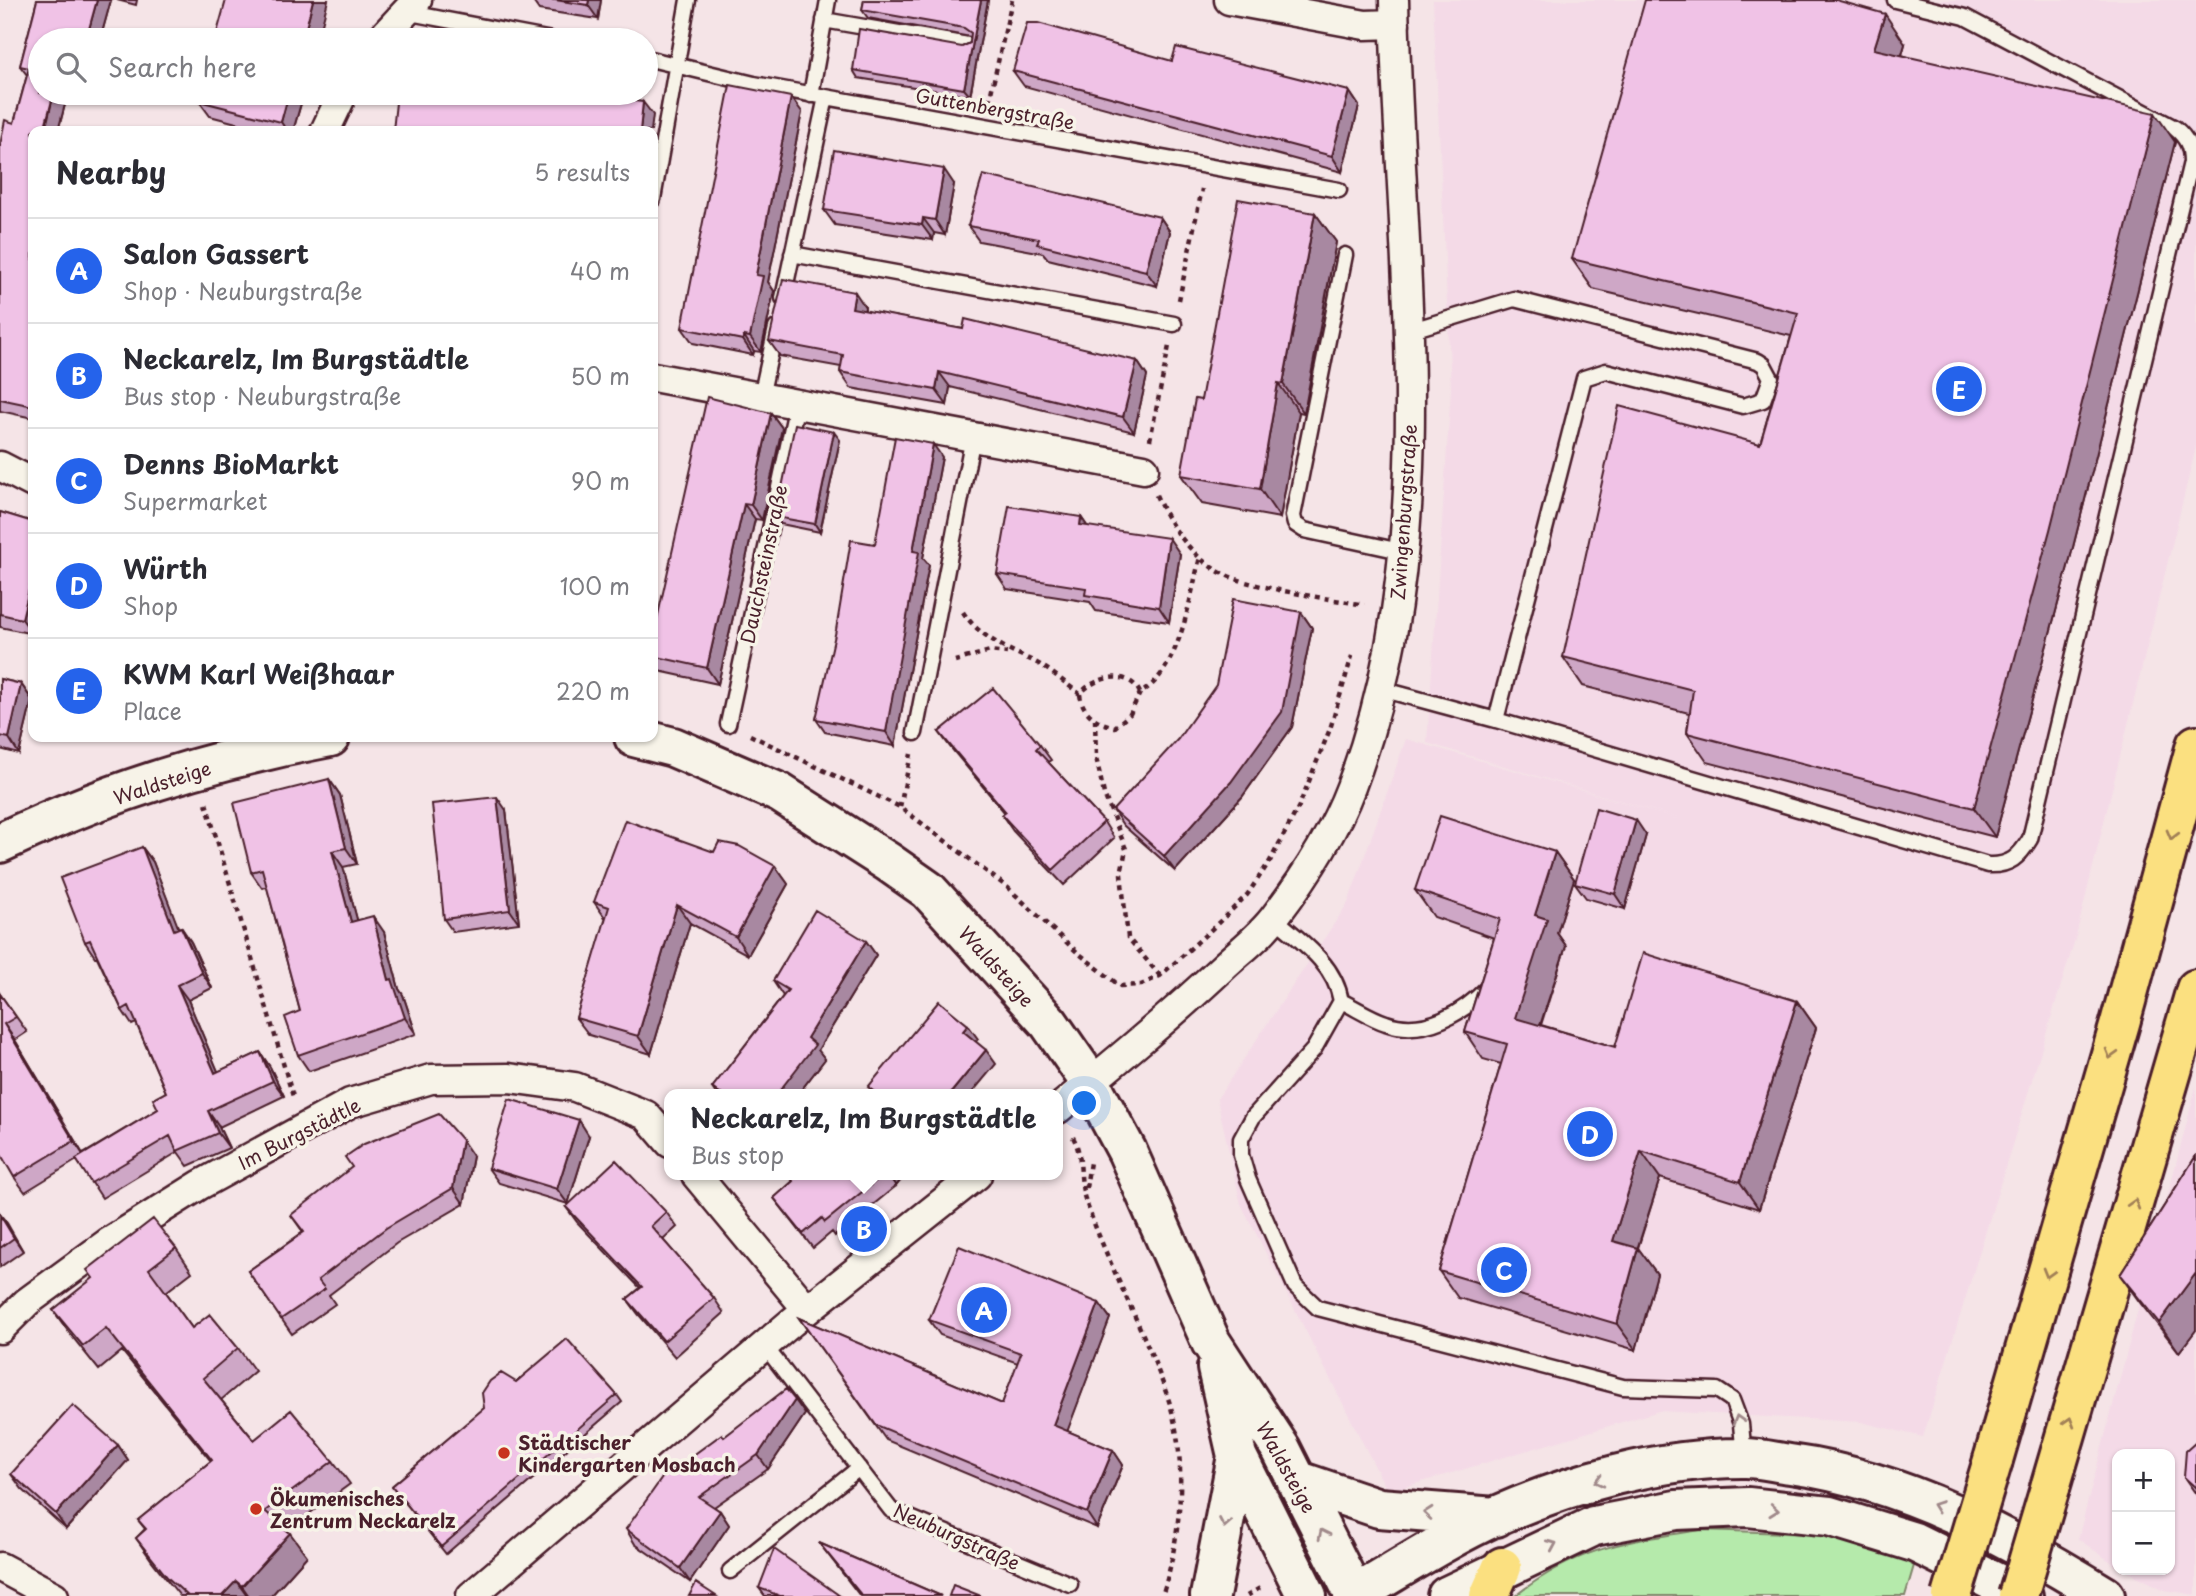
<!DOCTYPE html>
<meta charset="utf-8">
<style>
:root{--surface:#fff;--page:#f7f7f7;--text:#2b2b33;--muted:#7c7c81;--line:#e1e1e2;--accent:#2563eb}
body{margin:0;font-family:"Playpen Sans",sans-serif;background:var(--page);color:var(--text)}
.controls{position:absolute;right:21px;bottom:21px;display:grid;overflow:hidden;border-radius:14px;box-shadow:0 2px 5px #0004}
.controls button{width:63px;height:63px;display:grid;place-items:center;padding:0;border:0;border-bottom:2px solid var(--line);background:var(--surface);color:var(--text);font:35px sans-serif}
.you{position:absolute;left:1085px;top:1104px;width:24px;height:24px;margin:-18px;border:5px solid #fff;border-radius:50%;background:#1a73e8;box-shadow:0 0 0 10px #1a73e833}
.badge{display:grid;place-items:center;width:46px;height:46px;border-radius:50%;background:var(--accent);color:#fff;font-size:23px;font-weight:700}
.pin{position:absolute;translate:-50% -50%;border:4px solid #fff;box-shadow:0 2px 7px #0006}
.popup{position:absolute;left:664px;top:1089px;width:399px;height:91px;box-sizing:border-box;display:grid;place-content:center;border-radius:14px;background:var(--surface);filter:drop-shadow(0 2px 5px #0005);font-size:23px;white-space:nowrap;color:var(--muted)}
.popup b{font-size:26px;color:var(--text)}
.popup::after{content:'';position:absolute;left:50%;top:100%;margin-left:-14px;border:14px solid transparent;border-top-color:var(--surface)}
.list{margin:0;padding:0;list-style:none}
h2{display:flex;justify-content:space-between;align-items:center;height:91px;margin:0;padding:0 28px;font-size:30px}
h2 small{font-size:23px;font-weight:400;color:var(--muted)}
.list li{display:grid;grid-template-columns:46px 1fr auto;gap:21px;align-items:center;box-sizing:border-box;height:105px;padding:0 28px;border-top:2px solid var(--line)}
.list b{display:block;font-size:26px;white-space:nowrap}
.list p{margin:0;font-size:23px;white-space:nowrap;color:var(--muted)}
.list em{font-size:23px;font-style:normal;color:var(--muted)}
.icon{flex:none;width:38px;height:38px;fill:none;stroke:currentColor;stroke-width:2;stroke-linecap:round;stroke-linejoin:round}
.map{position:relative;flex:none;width:2196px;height:1596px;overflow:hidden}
.search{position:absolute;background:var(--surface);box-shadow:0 2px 5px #0004;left:28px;top:28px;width:630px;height:77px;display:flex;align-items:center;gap:18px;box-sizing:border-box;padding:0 24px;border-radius:38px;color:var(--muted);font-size:26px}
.panel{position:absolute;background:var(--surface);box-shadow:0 2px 5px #0004;left:28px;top:126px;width:630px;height:616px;border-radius:14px}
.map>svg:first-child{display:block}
</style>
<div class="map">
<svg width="2196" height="1596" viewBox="0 0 2196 1596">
<rect width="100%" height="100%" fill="#f5e4e7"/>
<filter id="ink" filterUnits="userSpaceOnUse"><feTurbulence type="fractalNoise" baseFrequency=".0143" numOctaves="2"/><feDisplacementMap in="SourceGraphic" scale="14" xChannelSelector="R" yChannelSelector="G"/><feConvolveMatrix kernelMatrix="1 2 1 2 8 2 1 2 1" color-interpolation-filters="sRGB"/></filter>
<g filter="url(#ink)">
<path fill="#f4dae7" d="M1433 0H2196V447L2076 936 1923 1437 1861 1422 1659 1411 1388 1492 1241 1204 1217 1099 1348 903 1406 739 1681 819 1427 743 1451 389Z
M2196 1087V1595L2165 1590 2124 1570H2170V1454H2117V1566L2078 1539Z"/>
<path fill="#b5eaab" stroke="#80846b" stroke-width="2" d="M1701 1530 1843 1535 1915 1562 1905 1596H1515C1579 1546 1624 1542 1701 1530Z"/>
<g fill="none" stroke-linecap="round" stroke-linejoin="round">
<defs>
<path id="lane" d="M405 12 552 40
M824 20 968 45
M646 58 754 84 1339 190
M811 95 828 0
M653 199 688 0
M792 254 1174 324
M1345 255 1293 516 1295 524 1304 530 1405 552
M783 298 826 97
M1409 331 1514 299 1758 361 1764 365 1771 378 1763 400 1743 406 1606 371 1584 378 1496 720
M761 397 776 328
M1381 689 1496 720 1988 865C2010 866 2019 857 2030 839L2191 162C2191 147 2187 138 2175 128L1965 17 1895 0
M728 724 797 404
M915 733 973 437
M1274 918C1301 941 1335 964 1341 1001L1314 1049 1253 1117 1241 1139V1155L1248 1179 1295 1286 1318 1308 1623 1387 1717 1390 1732 1400 1741 1424 1744 1457
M1341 1001C1356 1008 1370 1018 1386 1023 1424 1037 1464 1013 1489 986
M764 1345 891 1510 1070 1584
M730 1571 859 1468"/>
<path id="street" d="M1229 0 1365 25 1395 24
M380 40 417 0
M325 131 343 93
M653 377 1144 469
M0 466 33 483
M1058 1109C1114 1063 1170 1017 1223 967 1240 951 1262 935 1276 915 1305 877 1334 832 1351 787 1446 535 1399 262 1394 0
M696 1175 807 1309
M0 1329 27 1302 109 1242 200 1185 350 1103 431 1079 509 1078 575 1087 646 1115 670 1143
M0 1567 54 1596
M471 1596 792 1322 977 1175"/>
<path id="secondary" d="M634 737 673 747 780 793 888 862 928 890 1049 1023 1090 1082 1127 1151 1211 1342 1281 1449 1355 1596
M0 843C103 793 218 758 330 737
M1217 1368 1237 1456 1307 1596
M1296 1480 1379 1508 1496 1517
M1210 1596 1237 1456
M1353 1596C1400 1569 1447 1538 1496 1516 1571 1483 1660 1458 1742 1458 1758 1457 1774 1462 1790 1464 1904 1480 2008 1536 2105 1596
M1447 1596 1594 1526 1676 1510 1748 1507 1829 1516 1914 1542 2023 1596"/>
<path id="highway" d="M1993 1460 2120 1023 2196 745
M2050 1488 2196 989
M1489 1596 1502 1567"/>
</defs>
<use href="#lane" stroke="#4a1f2b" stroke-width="19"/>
<use href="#street" stroke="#4a1f2b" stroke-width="33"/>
<use href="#secondary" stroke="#4a1f2b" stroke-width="44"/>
<use href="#highway" stroke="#4a1f2b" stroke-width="44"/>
<path stroke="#4a1f2b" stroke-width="4.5" stroke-dasharray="5 5" stroke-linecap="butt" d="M989 102 1012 0
M1179 300 1202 189
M1150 440 1169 346
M1156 495C1168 523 1190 554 1216 570 1245 588 1328 598 1364 605
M963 612C980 638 1008 649 1035 662 1051 670 1066 684 1080 694 1094 677 1129 668 1140 693 1180 672 1190 597 1200 557
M955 661 990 651 1007 653
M1080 694C1082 714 1098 723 1115 727L1130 714 1140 693
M1095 719 1096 757 1104 794 1126 849 1121 874 1128 938 1161 977
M750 735 900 807 1007 887 1077 952 1120 986 1141 985 1160 976 1214 927 1247 895 1270 861 1299 806 1330 729 1352 656
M206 803 294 1100
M900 807 911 754
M1073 1137C1084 1157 1078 1178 1085 1199 1109 1268 1146 1332 1169 1401 1188 1460 1181 1538 1162 1596
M1086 1188 1090 1162
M1247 1596 1263 1586"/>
<use href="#lane" stroke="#f7f3e8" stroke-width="14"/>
<use href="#street" stroke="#f7f3e8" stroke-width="28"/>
<use href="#secondary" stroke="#f7f3e8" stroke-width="38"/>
<use href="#highway" stroke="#fbe080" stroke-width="38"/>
<defs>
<path id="highway-bridge" d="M1952 1596 1993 1460
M2018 1596 2050 1488"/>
</defs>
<use href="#highway-bridge" stroke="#4a1f2b" stroke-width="44" stroke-linecap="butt"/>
<use href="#highway-bridge" stroke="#fbe080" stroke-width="38"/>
</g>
<path fill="#cea7c6" stroke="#4a1f2b" stroke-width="2" d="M37 0H111L100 40 40 93H68L58 131H33V418L0 411V145L14 123 27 75 20 66Z
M117 0H137L136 5Z
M532 0H601L598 19 539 10Z
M864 0H988L970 96 858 78 853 70 962 47 970 43 971 37 868 18 862 10Z
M1905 44 1902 55 2175 142 2070 559 1995 837 1707 762 1687 733 1689 713 1583 686 1563 657 1760 444 1791 336 1593 289 1572 259Z
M1172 61 1349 91 1359 106 1342 172 1024 86 1013 71Z
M201 93H304L293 131H267L210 116 199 101Z
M802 112 768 282 774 291 761 352 754 351 753 355 693 343 682 328Z
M954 184 945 235 934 233 933 240 835 225 824 210Z
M1315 213 1336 242 1304 413 1299 412 1280 518 1202 504 1181 475 1201 400Z
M1160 217 1170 232 1157 286 1048 259 1043 253 979 241 968 226Z
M865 307V311L1137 361 1147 376 1134 432 950 387 947 405 851 388 840 372 841 367 780 356 769 341Z
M771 413 782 428 762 520 755 519 718 684 659 671 653 661V637Z
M840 440 820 532 781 524 776 517Z
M942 457 923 558 929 565 895 746 825 732 816 719 875 544Z
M0 512 33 522V634L0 627Z
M1081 517 1087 526 1180 554 1169 622 1096 611 1090 602 1007 589 997 574Z
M1301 612 1312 628 1292 727 1242 797 1175 871 1123 825 1113 810Z
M0 679 21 684 32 700 19 754 0 749Z
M939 732 1040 745 1051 760 1048 762 1104 822 1114 838 1064 885 1013 831 1002 815 1005 813 950 747Z
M329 779 340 795 357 864 343 867 357 920 384 932 399 989 403 995 416 1034 309 1071 298 1055 300 1011 267 887 262 888 251 872Z
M506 810 519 923 453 932 444 919Z
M1646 835 1625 909 1586 898 1575 883Z
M142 847 153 862 178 928 181 927 191 942 212 988 188 1000 218 1072 260 1052 270 1067 284 1096 219 1127 229 1148 188 1166 178 1152 102 1198 77 1160 25 1192 14 1177 0 994 27 1032 15 1040 83 1154 158 1109 166 1092 136 1023 132 1025 122 1010 97 957H95L85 942Z
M714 852 775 866 788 884 748 955 690 923 651 1054 589 1035 576 1018 606 919 594 902Z
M1555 852 1574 879 1557 933 1566 946 1541 1025 1615 1047 1797 1001 1816 1028 1759 1209 1660 1178 1638 1248 1657 1274 1636 1350 1458 1298 1439 1271 1501 1064 1483 1059 1465 1032 1494 938 1434 917 1415 890Z
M866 941 876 955 818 1050 825 1059 798 1094H716L712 1088 783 996 773 981Z
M589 1136 568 1204 499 1183 488 1168Z
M473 1156 464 1204 397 1243 329 1295 335 1304 292 1334 248 1271 303 1232 291 1215Z
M2196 1156V1330L2179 1352 2141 1304 2120 1275Z
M789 1175H905L896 1186 835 1236 832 1232 813 1248 774 1198 793 1181Z
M566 1207 666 1212 677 1227 663 1240 714 1298 724 1313 675 1357 638 1314 627 1299 640 1288 577 1222Z
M0 1214 23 1251 0 1267Z
M176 1248 192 1272 166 1292 192 1328 238 1348 255 1371 221 1400 254 1440 333 1461 350 1484 287 1530 307 1556 271 1596H180L152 1561 136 1538 145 1529 138 1520 211 1461 122 1351 99 1370 70 1334 53 1310Z
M1099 1303 1110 1318 1067 1431 1113 1450 1123 1465 1097 1528 886 1440 799 1318 1002 1404 1018 1363 940 1335 929 1320Z
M516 1382 617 1395 622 1402 446 1554 392 1486Z
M795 1400 805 1414 768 1469 714 1507 720 1511 729 1525 690 1582 635 1544 626 1529 724 1437Z
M2196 1442V1494L2184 1477Z
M118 1445 128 1460 66 1529 22 1489 11 1474Z
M819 1543 941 1596H860Z
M759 1588 840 1596H765Z"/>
<path fill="#a888a1" stroke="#4a1f2b" stroke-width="2" d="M97 0H111L100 40H86Z
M313 0H328L318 40H303Z
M589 0H601L598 19 588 5Z
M981 0H988L970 96 964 89Z
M1885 14 1905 44 1895 78 1874 49Z
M1349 91 1359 106 1342 172 1332 156Z
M54 93H68L58 131H45Z
M289 93H304L293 131H287L281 122Z
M791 97 802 112 768 282 774 291 761 352 750 337 756 275Z
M643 102 653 115 651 131H640Z
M2155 113 2175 142 2070 559 1995 837 1974 808Z
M944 169 954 184 945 235 935 220Z
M1315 213 1336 242 1304 413 1283 384Z
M1160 217 1170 232 1157 286 1146 271Z
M923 218 934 233 933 240 922 225Z
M855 292 865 307 862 323 852 308Z
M744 336 754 351 753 355 743 340Z
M1137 361 1147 376 1134 432 1123 417Z
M939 372 950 387 947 405 936 390Z
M1278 383 1299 412 1280 518 1260 489Z
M771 413 782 428 762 520 751 505Z
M834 432 840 440 820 532 815 524Z
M933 444 942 457 923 558 929 565 895 746 886 732 913 551Z
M744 504 755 519 718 684 707 668Z
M1081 517 1092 533 1080 525Z
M1169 538 1180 554 1169 622 1159 607Z
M30 585 33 590V634L22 619Z
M1301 612 1312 628 1292 727 1242 797 1175 871 1164 856Z
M21 684 32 700 19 754 9 738Z
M329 779 340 795 357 864 346 848Z
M497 797 506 810 519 923 510 910Z
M1636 820 1646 835 1625 909 1615 894Z
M142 847 153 862 185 945 174 930Z
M332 851 343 867 362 938 351 922Z
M1555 852 1574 879 1557 933 1566 946 1534 1044 1515 1018 1535 915Z
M775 866 788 884 748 955 736 937Z
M677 905 690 923 651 1054 638 1036Z
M373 916 384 932 399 989 403 995 416 1034 405 1018 389 980Z
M181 927 191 942 212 988 202 973Z
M866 941 876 955 818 1050 825 1059 798 1094H777L807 1038Z
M177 985 188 1000 225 1088 215 1073Z
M1797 1001 1816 1028 1759 1209 1740 1182Z
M4 1024 15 1040 84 1156 74 1141Z
M968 1025 978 1039 973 1045 963 1031Z
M986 1050 996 1064 971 1094H950Z
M260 1052 270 1067 284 1096 273 1081Z
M208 1111 219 1127 229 1148 218 1133Z
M579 1120 589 1136 568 1204 557 1189Z
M462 1140 473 1156 464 1204 453 1188Z
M1641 1151 1660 1178 1631 1268 1613 1241Z
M888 1175H905L896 1186Z
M0 1214 7 1223 23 1251 14 1238Z
M1638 1248 1657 1274 1636 1350 1617 1324Z
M2196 1273V1330L2179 1352 2159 1323Z
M1099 1303 1110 1318 1064 1440 1053 1425Z
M795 1400 805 1414 768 1469 758 1455Z
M118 1445 128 1460 66 1529 56 1514Z
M1113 1450 1123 1465 1097 1528 1087 1513Z
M720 1511 729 1525 690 1582 680 1568Z
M290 1533 307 1556 271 1596H249L242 1586Z
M236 1581 247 1596H222Z"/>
<path fill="#f0c2e6" stroke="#4a1f2b" stroke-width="2" d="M37 0H97L86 40H40V93H54L44 130 47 131H33V406L0 399V145L5 120 14 123 29 68 20 66Z
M226 0H313L303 40H215Z
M555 0H589L588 5Z
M864 0H981L964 89 853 70 859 29 962 47 970 43 971 33 964 28 862 10Z
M1645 0H1836L1885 14 1874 49 2155 113 2050 530 1974 808 1687 733 1693 690 1563 657 1619 406 1760 444 1798 313 1572 259Z
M1027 23H1038L1172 61 1176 47 1349 91 1332 156 1013 71Z
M730 85 791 97 756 275 763 276 750 337 744 336 743 340 682 328Z
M201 93H289L281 122 199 101Z
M397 93H568L643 102 640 131H393Z
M834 150 944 169 935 220 923 218 922 225 824 210Z
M983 175 1160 217 1146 271 1037 244 1039 239 968 226Z
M1238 199 1315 213 1283 384 1278 383 1260 489 1181 475 1195 399 1201 400Z
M783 279 855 292 852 308 963 329 965 319 1137 361 1123 417 939 372 936 390 840 372 843 355 769 341Z
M707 397 771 413 751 505 744 504 707 668 653 656V637Z
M795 424 834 432 815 524 776 517Z
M895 437 933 444 913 551 919 552 886 732 816 719 836 630 851 540 875 544Z
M1009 506 1081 517 1080 525 1169 538 1159 607 1085 595 1086 588 997 574Z
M0 512 33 522V586L30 585 22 619 0 614Z
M1233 599 1301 612 1282 712 1231 782 1164 856 1113 810 1178 739 1216 685Z
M0 679 21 684 9 738 0 736Z
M993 688 1040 745 1036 749 1104 822 1053 870 1002 815 1006 812 939 732Z
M329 779 346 848 332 851 351 922 373 916 389 980 392 979 405 1018 298 1055 285 1017 300 1011 262 869 251 872 234 803Z
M497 797 510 910 444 919 432 804Z
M1596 808 1636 820 1615 894 1575 883Z
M1440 816 1555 852 1535 915 1547 919 1515 1018 1615 1047 1643 953 1797 1001 1740 1182 1641 1151 1613 1241 1638 1248 1617 1324 1439 1271 1507 1044 1465 1032 1500 919 1415 890Z
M625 820 714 852 719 842 739 846 775 866 736 937 677 905 638 1036 576 1018 609 907 594 902Z
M142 847 174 930 181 927 202 973 177 985 215 1073 260 1052 273 1081 208 1111 218 1133 177 1151 170 1136 91 1183 76 1159 158 1109 153 1099 166 1092 129 1006 122 1010 90 940 85 942 60 878Z
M815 910 866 941 807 1038 815 1045 777 1094H720L712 1088 788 990 773 981Z
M0 994 16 1017 4 1024 74 1141 14 1177 0 1153Z
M939 1001 968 1025 963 1031 986 1050 950 1094H877L868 1087Z
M509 1099 579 1120 557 1189 488 1168Z
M439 1114 462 1140 453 1188 386 1228 318 1280 325 1289 281 1319 248 1271 304 1232 291 1215 352 1167 345 1157 364 1144Z
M2196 1156V1273L2159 1323 2120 1275Z
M616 1160 666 1212 651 1226 714 1298 664 1341 627 1299 642 1287 566 1207Z
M789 1175H883L825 1222 822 1218 803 1234 774 1198 793 1181Z
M0 1215 14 1238 0 1248Z
M153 1219 176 1248 149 1269 192 1328 210 1314 238 1348 203 1378 254 1440 291 1410 333 1461 265 1511 290 1533 242 1586 236 1581 222 1596H188L168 1578 136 1538 146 1529 138 1520 212 1460 106 1328 83 1346 53 1310 93 1278 87 1270Z
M959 1246 1099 1303 1053 1425 1113 1450 1087 1513 876 1425 799 1318 1002 1404 1021 1353 929 1320Z
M567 1339 617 1395 441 1547 392 1486 484 1408 482 1393 490 1381 501 1373 516 1382Z
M786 1389 795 1400 758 1455 699 1497 720 1511 680 1568 626 1529 662 1478 722 1434 724 1437Z
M73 1405 118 1445 56 1514 11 1474Z
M2196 1442V1488L2184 1477 2186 1451Z
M819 1543 941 1596H862Z
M774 1549 840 1596H780L759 1588Z
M696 1583 716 1596H689Z
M953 1585 981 1596H949Z"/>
<defs><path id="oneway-chevron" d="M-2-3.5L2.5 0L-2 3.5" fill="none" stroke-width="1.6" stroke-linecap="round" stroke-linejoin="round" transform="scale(1.75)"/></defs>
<g stroke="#a28056">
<use href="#oneway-chevron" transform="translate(2172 835) rotate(105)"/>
<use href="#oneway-chevron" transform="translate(2111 1054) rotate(106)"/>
<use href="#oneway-chevron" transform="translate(2134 1204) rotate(-73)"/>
<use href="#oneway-chevron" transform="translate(2048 1273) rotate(106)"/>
<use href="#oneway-chevron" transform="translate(2069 1422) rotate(-73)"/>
</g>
<g stroke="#a0898a">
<use href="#oneway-chevron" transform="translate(1738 1420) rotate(-106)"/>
<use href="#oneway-chevron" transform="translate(1599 1481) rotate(166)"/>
<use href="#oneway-chevron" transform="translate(1937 1506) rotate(-160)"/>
<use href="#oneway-chevron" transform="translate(1774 1510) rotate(6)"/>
<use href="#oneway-chevron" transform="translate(1428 1513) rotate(-175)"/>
<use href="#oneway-chevron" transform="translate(1225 1523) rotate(100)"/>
<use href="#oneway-chevron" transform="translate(1323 1534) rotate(-116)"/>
<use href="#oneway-chevron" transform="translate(1552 1545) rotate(-24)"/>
</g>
</g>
<g fill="#c8321e" stroke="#f7f3e8" stroke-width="2.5">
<circle cx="504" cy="1453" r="7"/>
<circle cx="256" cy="1509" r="7"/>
</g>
<g text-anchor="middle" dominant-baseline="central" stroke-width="7" stroke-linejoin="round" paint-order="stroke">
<g font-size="19" fill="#4a1f2b" stroke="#f7f3e8">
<text transform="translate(995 108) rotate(10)">Guttenbergstraße</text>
<text transform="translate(1403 512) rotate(-86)">Zwingenburgstraße</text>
<text transform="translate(763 564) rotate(-78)">Dauchsteinstraße</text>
<text transform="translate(162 782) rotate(-18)">Waldsteige</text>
<text transform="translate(997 966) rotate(48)">Waldsteige</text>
<text transform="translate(299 1133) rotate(-27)">Im Burgstädtle</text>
<text transform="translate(1287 1467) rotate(61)">Waldsteige</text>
<text transform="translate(957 1536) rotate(24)">Neuburgstraße</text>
</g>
<g font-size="19" font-weight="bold" fill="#4a1f2b" stroke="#f7f3e8" text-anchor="start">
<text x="518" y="1442">Städtischer<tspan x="518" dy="22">Kindergarten Mosbach</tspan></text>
<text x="270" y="1498">Ökumenisches<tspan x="270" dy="22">Zentrum Neckarelz</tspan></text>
</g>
</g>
</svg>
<div class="controls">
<button>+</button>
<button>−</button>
</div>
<div class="you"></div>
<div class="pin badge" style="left:984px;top:1310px">A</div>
<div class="pin badge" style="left:864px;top:1229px">B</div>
<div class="popup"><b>Neckarelz, Im Burgstädtle</b>Bus stop</div>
<div class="pin badge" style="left:1504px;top:1270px">C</div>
<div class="pin badge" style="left:1590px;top:1134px">D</div>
<div class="pin badge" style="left:1959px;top:389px">E</div>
<div class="search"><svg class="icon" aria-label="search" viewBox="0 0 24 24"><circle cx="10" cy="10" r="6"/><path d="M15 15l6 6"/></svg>Search here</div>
<section class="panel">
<h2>Nearby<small>5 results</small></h2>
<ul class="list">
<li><span class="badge">A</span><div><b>Salon Gassert</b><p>Shop · Neuburgstraße</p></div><em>40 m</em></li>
<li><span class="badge">B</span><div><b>Neckarelz, Im Burgstädtle</b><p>Bus stop · Neuburgstraße</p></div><em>50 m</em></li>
<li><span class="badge">C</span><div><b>Denns BioMarkt</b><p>Supermarket</p></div><em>90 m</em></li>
<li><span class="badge">D</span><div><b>Würth</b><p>Shop</p></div><em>100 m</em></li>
<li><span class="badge">E</span><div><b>KWM Karl Weißhaar</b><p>Place</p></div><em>220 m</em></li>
</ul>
</section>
</div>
